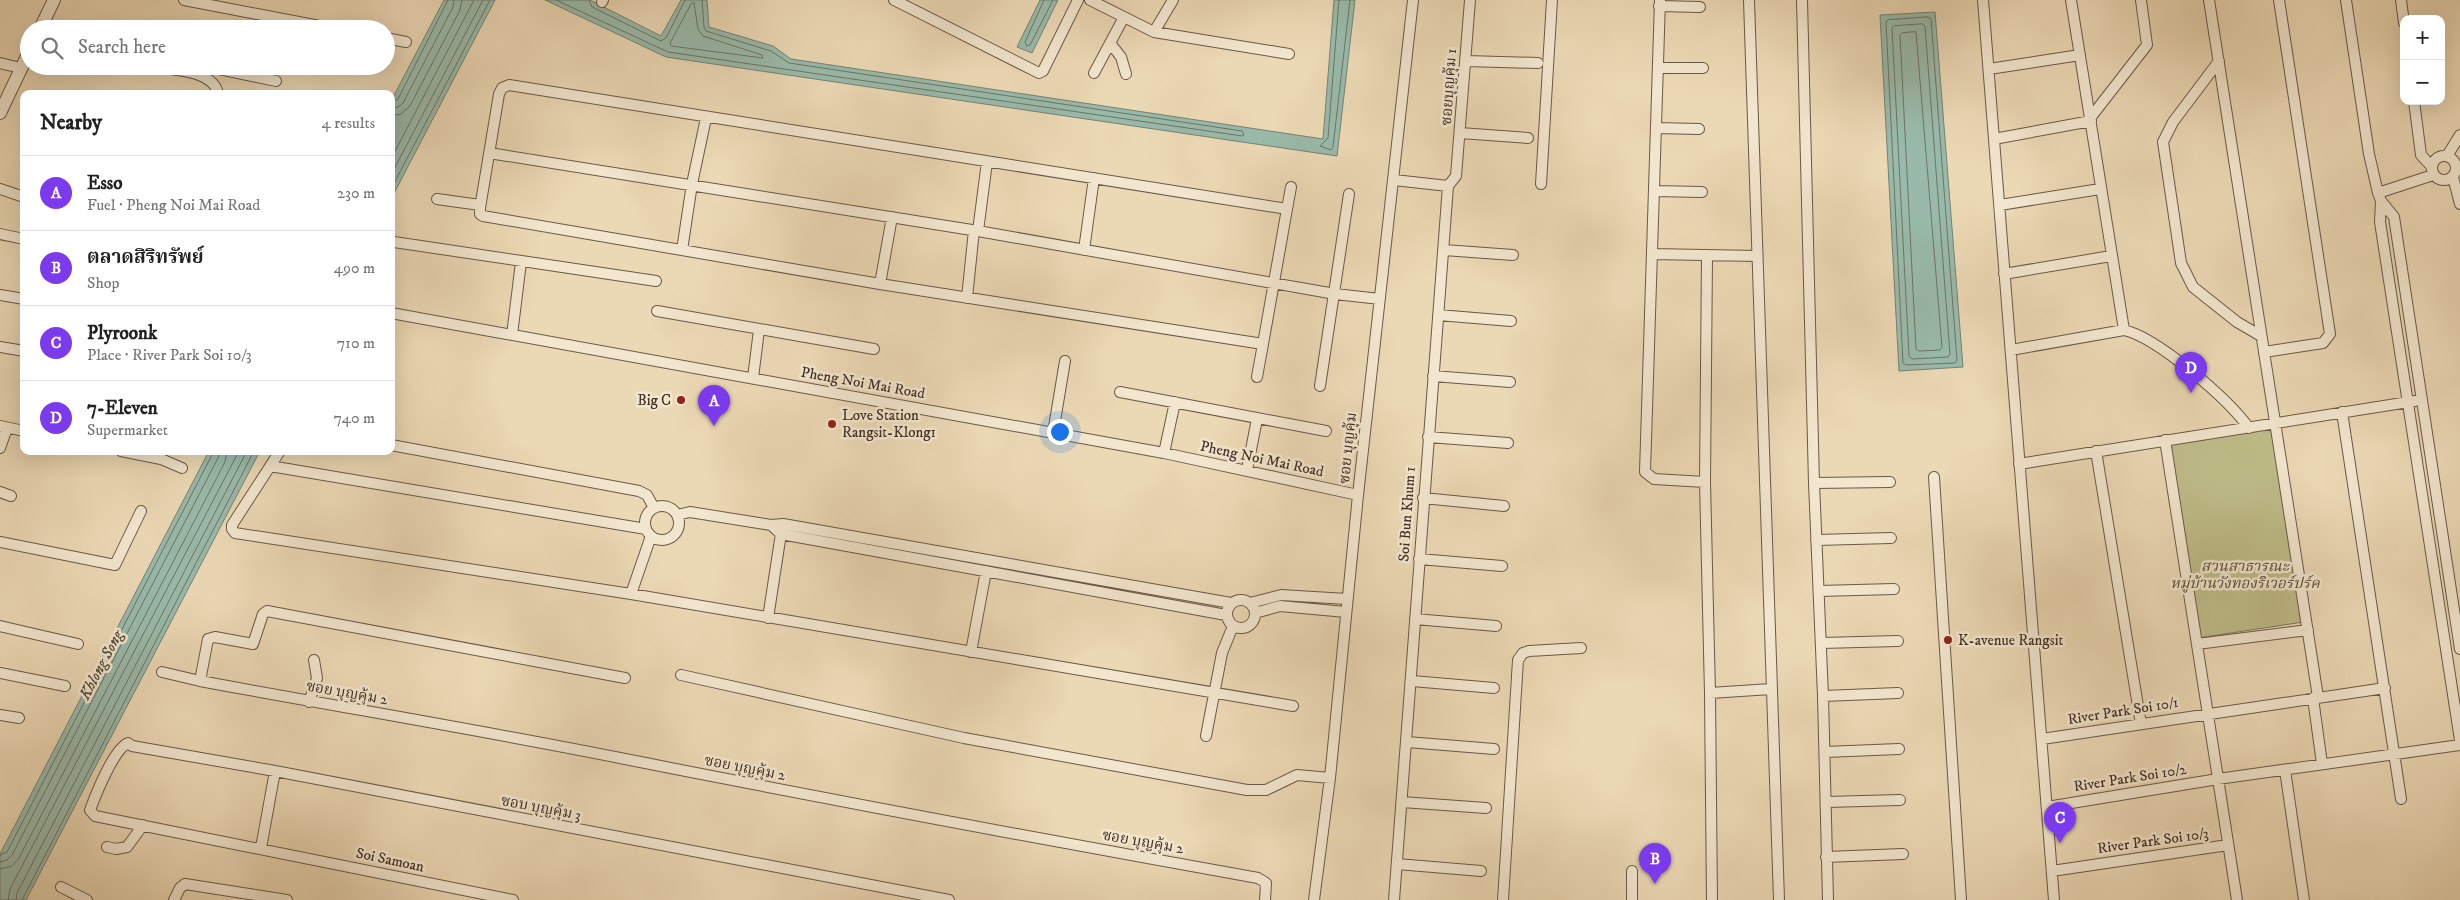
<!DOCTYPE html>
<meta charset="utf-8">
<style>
:root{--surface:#fff;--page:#f6f6f6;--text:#222;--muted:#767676;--line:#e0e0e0;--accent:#7c3aed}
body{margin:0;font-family:"IM FELL DW Pica","Noto Serif Thai",serif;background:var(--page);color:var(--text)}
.controls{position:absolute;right:15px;top:15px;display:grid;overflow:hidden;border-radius:10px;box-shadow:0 5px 20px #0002}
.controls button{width:45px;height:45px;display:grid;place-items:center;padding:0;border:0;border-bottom:1px solid var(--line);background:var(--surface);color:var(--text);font:25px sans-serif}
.you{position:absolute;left:1059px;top:431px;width:18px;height:18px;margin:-12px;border:4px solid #fff;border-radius:50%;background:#1a73e8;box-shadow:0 0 0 8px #1a73e833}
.badge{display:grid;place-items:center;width:32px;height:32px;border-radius:50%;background:var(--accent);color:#fff;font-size:16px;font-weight:700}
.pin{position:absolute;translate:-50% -41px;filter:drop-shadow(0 1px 2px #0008)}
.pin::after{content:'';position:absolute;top:26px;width:18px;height:15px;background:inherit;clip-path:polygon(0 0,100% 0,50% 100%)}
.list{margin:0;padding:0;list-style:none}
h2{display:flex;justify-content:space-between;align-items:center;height:65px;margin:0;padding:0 20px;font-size:21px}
h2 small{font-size:16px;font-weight:400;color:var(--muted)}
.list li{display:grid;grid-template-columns:32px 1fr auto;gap:15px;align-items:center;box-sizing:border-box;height:75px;padding:0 20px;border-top:1px solid var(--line)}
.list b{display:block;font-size:19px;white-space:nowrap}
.list p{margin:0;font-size:16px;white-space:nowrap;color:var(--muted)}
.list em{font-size:16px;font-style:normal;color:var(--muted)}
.icon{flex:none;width:28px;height:28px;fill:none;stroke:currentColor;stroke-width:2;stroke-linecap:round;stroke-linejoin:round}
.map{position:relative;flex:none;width:2460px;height:900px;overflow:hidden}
.search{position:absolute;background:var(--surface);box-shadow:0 5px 20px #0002;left:20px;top:20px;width:375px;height:55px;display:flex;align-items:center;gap:12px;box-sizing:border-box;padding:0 18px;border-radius:28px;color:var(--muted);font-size:19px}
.panel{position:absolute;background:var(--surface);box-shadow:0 5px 20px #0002;left:20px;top:90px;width:375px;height:365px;border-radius:10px}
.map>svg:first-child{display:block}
</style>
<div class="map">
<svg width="2460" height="900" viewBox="0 0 2460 900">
<rect width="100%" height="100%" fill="#ebd8b4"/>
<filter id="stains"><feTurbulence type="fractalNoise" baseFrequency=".004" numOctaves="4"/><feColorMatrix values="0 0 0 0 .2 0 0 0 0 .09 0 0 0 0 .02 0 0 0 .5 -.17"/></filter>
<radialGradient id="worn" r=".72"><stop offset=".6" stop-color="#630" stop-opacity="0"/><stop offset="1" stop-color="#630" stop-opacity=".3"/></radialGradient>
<path fill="#bebc88" stroke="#7f7456" d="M2275 425 2310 621 2198 638 2167 444Z"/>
<path fill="#99baaa" stroke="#758274" d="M444 0H495L391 199V101Z
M545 0H590L661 36 681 0H707L709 27 773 46 791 59 1323 139 1334 0H1355L1337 156 666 57Z
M1040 0H1058L1032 53 1017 47Z
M1935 12 1963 367 1899 371 1880 15Z
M209 451H260L26 900H0V854Z"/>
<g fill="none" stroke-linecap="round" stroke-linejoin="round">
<path stroke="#6c7466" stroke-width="1" d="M556 0 668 52 1242 136 1244 135 1242 131 789 63 771 51 706 31 704 27 702 0
M589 0 592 7 661 41 666 38 685 0
M1044 0 1025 42 1027 46 1030 45 1053 0
M1339 0 1328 138 1320 146 1331 150 1333 147 1350 0
M694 3 698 29 703 36 762 55 763 58 671 46 670 43 691 4Z
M1928 17 1931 19 1957 360 1955 363 1906 365 1903 363 1886 22 1888 20Z
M1922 24 1925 26 1950 354 1948 357 1912 359 1909 356 1892 28 1894 26Z
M1916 32 1942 347 1940 350 1919 351 1916 349 1900 35 1902 33Z
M391 102 398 99 448 0
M391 109 398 107 403 103 453 7 454 0
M391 116 401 114 410 106 460 10 462 0
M391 159 474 0
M391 175 483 0
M391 189 490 0
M0 855 7 852 214 451
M0 862 7 860 12 855 218 458 220 451
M0 869 12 866 19 858 225 462 227 451
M8 900 10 889 239 451
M16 900 17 893 247 451
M22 900 254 451"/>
<defs>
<path id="minor" d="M184 0 335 29
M894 0 1039 73 1043 71 1078 0
M1090 0 1154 32 1173 0
M1660 0 1645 472 1654 479 1705 482 1710 693 1771 689
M1749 0 1779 900
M1802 0 1814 483 1823 696 1828 900
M1983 0 2054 900
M2071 0 2124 330
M2209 0 2318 697
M2346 0 2369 154 2378 193 2381 201 2394 217 2460 649
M2401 0 2404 23
M602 2 603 0
M1659 6 1700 7
M1154 32 1289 54
M386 38 406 42
M1110 43 1121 57 1126 74
M1466 61 1538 63
M2219 61 2173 122 2163 142 2181 263 2193 287 2237 322 2261 336
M0 63 21 68
M149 66C169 70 214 69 218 94
M204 66 276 81
M1658 68H1703
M1989 69 2080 55
M1094 73 1124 17
M509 85 1287 209 1263 344 880 284 483 216 480 214V208L499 94 502 88Z
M2414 101 2421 155 2432 167
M2091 117 2147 45 2141 0
M1656 128 1699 129
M1460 133 1528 138
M1994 139 2091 121
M489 153 978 231 1335 294 1380 299
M2432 168a12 12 0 1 1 24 0a12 12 0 1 1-24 0Z
M2447 156 2460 135
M2453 177 2460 204
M1541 184 1552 0
M1448 186 1456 176 1470 0
M0 189 24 197
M1654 191 1702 192
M2378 193 2433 175
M437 199 480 205
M2381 201 2380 222 2460 740
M2000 205 2100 189
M1287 209 1291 187
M978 231 987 162
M0 234 24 239
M394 242 656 281
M682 250 692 184 706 118
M1084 250 1094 178
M1444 250 1513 255
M1652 254 1757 256
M2004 274 2111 256
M880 284 892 217
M0 295 24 299
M967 298 974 230
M657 311 874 349
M391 313 1164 453 1358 495
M1438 315 1511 321
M512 335 521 262
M0 347 24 351
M2011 350 2124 330C2158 338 2228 399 2249 428
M2264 352 2323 343 2330 334 2279 0
M1433 376 1510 382
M1257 377 1263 344
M753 378 759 330
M1320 386 1349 194
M1120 392 1326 431
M2342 412 2401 799
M0 426 24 431
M1053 433 1065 361
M1428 437 1508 443
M2165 440 2237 900
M391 445 639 491 647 495 654 508
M0 448 7 428
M121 451 161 459 182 468
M280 451 232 525V529L235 533 631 594 1293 706
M2096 451 2141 724
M1164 453 1175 402
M2019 464 2415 401
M270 466 646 529
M1247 470 1257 419
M1934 477 1961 900
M1705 482 1707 256
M1814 483 1890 482
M0 492 11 496
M1423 498 1504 506
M645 523a17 17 0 1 1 34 0a17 17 0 1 1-34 0Z
M677 515 690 512 771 525 783 524 1231 603
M771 525 781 534 1226 615
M1816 540 1891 538
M0 542 115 565 141 511
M1419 559 1502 566
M1819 591 1894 589
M631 594 651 536
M1227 614a14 14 0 1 1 28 0a14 14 0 1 1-28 0Z
M1250 603 1281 595 1347 599
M1255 613 1280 606 1346 612
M768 618 782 527
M1415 619 1496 626
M0 626 78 644
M1821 643 1898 641
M2197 644 2308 630
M971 652 986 571
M162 672 200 681C340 707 480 730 620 758 832 800 1045 840 1258 878L1266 883 1265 900
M0 673 65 686
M681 675 964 738 1247 790H1266L1297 775 1330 778
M200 681 208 639 215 637 253 644 263 614 267 611 625 678
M1412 681 1494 688
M1710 693 1712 900
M1823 696 1898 693
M2313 698 2322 764
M309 702 317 678 314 660
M0 715 19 718
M1206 736 1222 653 1233 626
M2042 739 2385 688
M1407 742 1494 749
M1825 752 1899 749
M2285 770 2304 900
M1402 802 1486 808
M1826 802 1900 800
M2047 807 2218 779 2460 745
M107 847 116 849 127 847 143 825
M261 848 275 771
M1826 857 1903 854
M1397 864 1481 871
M2052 871 2228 845
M61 887 87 900
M174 900 180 888 185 884 287 900
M513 900 95 816 90 810C96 794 114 749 128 743L132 746 275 771 949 900
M1314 900 1330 778 1358 495 1413 0
M1394 900 1448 186 1394 180
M1503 900 1518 660 1523 653 1529 651 1581 648
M1632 900V871"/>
<path id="tertiary" d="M40 29 54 0
M0 113 29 52"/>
</defs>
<use href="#minor" stroke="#6b5847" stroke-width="12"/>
<use href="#tertiary" stroke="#6b5847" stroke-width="14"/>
<use href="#minor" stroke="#f2e6ce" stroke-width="10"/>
<use href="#tertiary" stroke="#f2e6ce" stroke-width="12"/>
</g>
<g fill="#8f2418" stroke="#f2e6ce" stroke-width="2">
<circle cx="681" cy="400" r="5"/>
<circle cx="832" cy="424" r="5"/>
<circle cx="1948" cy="640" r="5"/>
</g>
<g text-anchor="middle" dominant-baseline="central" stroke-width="5" stroke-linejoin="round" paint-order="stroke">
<g font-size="15" fill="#402d23" stroke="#f2e6ce">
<text transform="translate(1449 87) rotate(-86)">ซอยบุญคุ้ม 1</text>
<text transform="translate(863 383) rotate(10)">Pheng Noi Mai Road</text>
<text transform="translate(1348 448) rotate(-84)">ซอย บุญคุ้ม</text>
<text transform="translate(1262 459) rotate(12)">Pheng Noi Mai Road</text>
<text transform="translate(1407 514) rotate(-86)">Soi Bun Khum 1</text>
<text transform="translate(347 693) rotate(10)">ซอย บุญคุ้ม 2</text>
<text transform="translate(2123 711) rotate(-9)">River Park Soi 10/1</text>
<text transform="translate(745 768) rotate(11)">ซอย บุญคุ้ม 2</text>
<text transform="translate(2130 778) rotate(-9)">River Park Soi 10/2</text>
<text transform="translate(541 808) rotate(11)">ซอบ บุญคุ้ม 3</text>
<text transform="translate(2153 841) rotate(-8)">River Park Soi 10/3</text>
<text transform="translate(1143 842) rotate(10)">ซอย บุญคุ้ม 2</text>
<text transform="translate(390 860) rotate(12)">Soi Samoan</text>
</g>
<g font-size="15" fill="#402d23" stroke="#f2e6ce" text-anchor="start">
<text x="671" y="400" text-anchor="end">Big C</text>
<text x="842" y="415">Love Station<tspan x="842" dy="17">Rangsit-Klong1</tspan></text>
<text x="1958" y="640">K-avenue Rangsit</text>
</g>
<g font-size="15" font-style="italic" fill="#594a37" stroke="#f2e6ce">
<text x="2245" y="566">สวนสาธารณะ<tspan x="2245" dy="17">หมู่บ้านวังทองริเวอร์ปร์ค</tspan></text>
</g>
<g font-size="16" font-style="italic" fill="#52493e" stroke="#f2e6ce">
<text transform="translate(101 665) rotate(-62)">Khlong Song</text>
</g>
</g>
<rect width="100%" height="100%" filter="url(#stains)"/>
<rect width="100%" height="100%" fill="url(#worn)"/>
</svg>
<div class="controls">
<button>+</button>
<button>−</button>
</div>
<div class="you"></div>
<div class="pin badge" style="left:714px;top:426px">A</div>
<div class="pin badge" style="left:1655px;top:884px">B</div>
<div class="pin badge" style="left:2060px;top:843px">C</div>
<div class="pin badge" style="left:2191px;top:393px">D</div>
<div class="search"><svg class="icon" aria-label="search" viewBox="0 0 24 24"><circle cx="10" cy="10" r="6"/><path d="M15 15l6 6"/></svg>Search here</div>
<section class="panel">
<h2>Nearby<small>4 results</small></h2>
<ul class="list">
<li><span class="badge">A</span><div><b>Esso</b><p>Fuel · Pheng Noi Mai Road</p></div><em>230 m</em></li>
<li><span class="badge">B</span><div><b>ตลาดสิริทรัพย์</b><p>Shop</p></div><em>490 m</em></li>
<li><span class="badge">C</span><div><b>Plyroonk</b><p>Place · River Park Soi 10/3</p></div><em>710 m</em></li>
<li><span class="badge">D</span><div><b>7-Eleven</b><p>Supermarket</p></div><em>740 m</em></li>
</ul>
</section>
</div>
